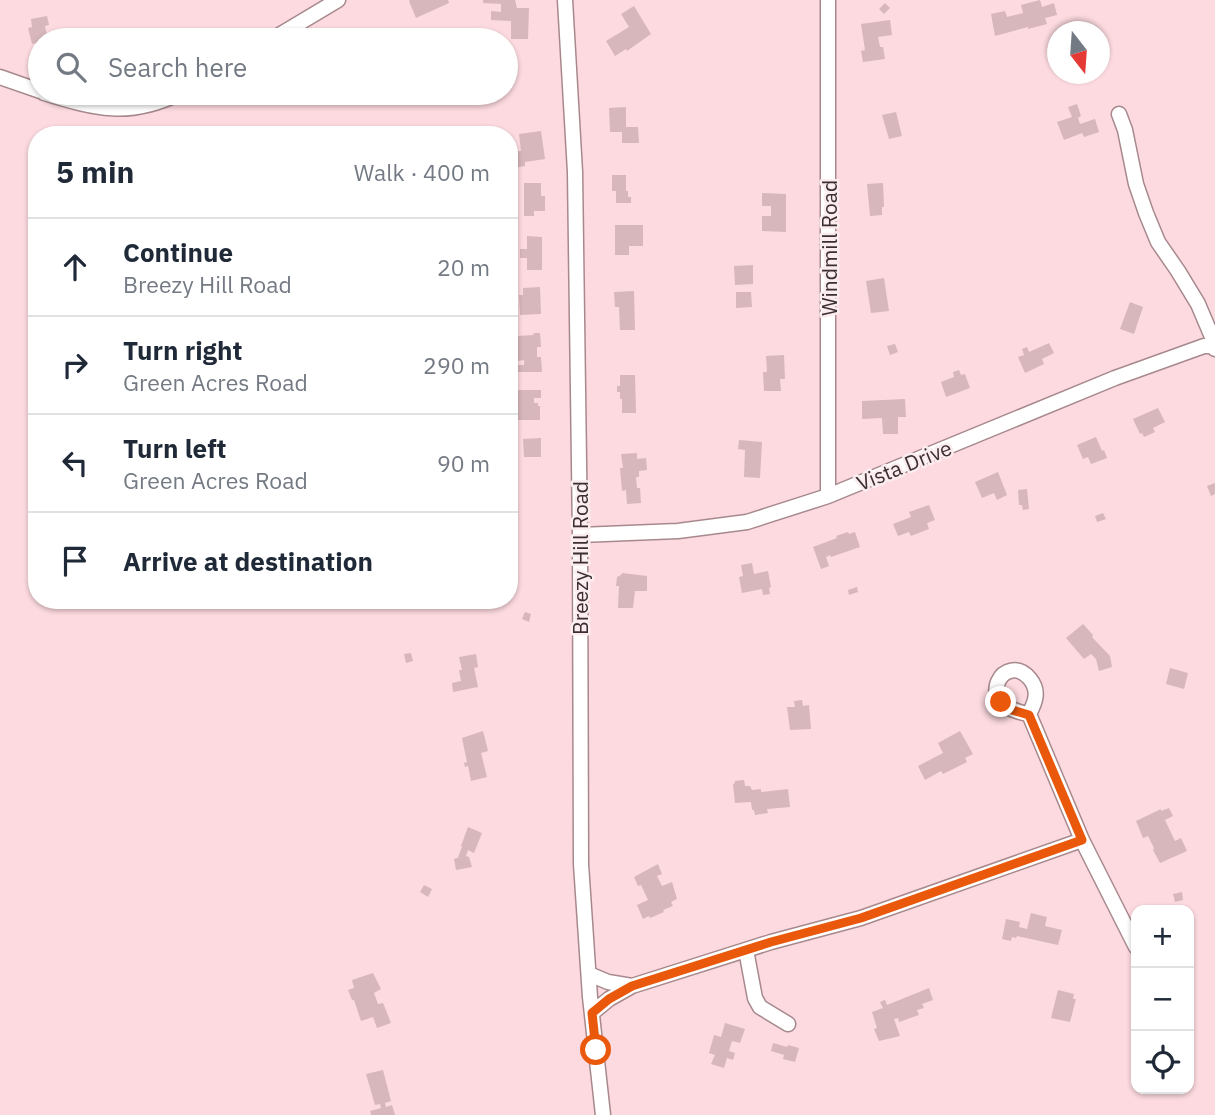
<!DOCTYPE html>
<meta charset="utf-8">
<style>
:root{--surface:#fff;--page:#f2f2f3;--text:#1f2937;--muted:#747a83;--line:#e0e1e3}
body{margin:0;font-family:"IBM Plex Sans",sans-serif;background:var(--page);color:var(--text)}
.controls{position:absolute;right:21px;bottom:21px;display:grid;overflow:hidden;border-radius:14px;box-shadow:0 2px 5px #0004}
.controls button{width:63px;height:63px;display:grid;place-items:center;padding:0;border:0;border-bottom:2px solid var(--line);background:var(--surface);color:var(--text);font:35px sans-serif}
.compass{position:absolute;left:1047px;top:21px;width:63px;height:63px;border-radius:50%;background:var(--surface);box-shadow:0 2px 5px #0004;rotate:163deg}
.stop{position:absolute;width:21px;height:21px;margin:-16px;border:5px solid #ea580c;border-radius:50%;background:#fff}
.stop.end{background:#ea580c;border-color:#fff;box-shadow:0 2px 7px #0008}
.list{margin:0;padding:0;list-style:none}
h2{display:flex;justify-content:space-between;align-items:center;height:91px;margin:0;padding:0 28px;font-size:30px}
h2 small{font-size:23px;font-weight:400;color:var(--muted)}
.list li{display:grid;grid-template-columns:46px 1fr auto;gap:21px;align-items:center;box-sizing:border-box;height:98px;padding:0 28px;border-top:2px solid var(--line)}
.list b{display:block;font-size:26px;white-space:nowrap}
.list p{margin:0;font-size:23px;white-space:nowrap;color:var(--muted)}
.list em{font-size:23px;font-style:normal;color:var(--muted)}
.icon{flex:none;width:38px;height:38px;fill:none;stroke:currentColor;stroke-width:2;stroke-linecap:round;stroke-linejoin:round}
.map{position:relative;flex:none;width:1215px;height:1115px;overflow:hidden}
.search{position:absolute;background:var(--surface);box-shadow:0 2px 5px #0004;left:28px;top:28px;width:490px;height:77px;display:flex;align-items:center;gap:18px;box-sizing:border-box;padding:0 24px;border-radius:38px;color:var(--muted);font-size:26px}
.panel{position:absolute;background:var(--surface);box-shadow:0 2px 5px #0004;left:28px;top:126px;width:490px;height:483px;border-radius:28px}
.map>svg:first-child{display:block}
</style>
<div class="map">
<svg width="1215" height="1115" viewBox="0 0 1215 1115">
<rect width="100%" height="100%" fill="#fcdadf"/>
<path fill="#d7b7bb" d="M410 0H448L449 3 416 18 409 1Z
M483 0H515L517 8H529L528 39H511V21L491 20V11L501 12V4L483 3Z
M1040 0 1042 7 1054 3 1057 15 1045 18 1047 24 1028 29V27L995 36 991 14 1005 11 1007 17 1023 13 1021 5Z
M885 3 890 8 884 14 879 9Z
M634 6 651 34 627 51 626 49 615 56 606 41 629 27 621 14Z
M47 16 49 25 45 26 48 40H40V42L32 44 28 28 32 27 31 19Z
M890 20 892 35 878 37 880 47H883L885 59 863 62 861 51 865 50 861 24Z
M463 28 467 40H457L454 31Z
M310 93H319L321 96 313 100Z
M1077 104 1081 116 1078 118 1080 124 1095 119 1099 132 1084 137 1082 133 1064 140 1057 122 1072 117 1068 107Z
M626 107V127H638L639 143H622V132H610L609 108Z
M896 112 902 136 889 139 882 115Z
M541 131 545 159 525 162V166L513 168 510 152 521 151 519 134Z
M612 175H626V191H628V197H631V203H616V191H612Z
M524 183H541V196H545V211H534V216H524Z
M883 183 884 207H882V215L870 216 867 184Z
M762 193 786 194V232L762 231V216H771V206H762Z
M615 225H643V246H629V255H615Z
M527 236 542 237V270H527V258H520V249H527Z
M753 265V284L735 285 734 266Z
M884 278 889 311 871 313 866 281Z
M540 287 541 314 520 315 519 295H523V288Z
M634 291 635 330H620L619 307H615L614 292Z
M736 292H751L752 307 736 308Z
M1130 302 1143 307 1134 334 1120 329Z
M533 333H540L541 347H537V357H541L542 372H518V365H524V360L518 361 517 336 534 335Z
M1049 343 1054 353 1042 359 1044 364 1025 373 1018 357 1024 355 1022 349 1027 347 1029 352Z
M895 344 898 352 890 355 887 346Z
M784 355 785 379H780L781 391H764L763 372H767L766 356Z
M959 370 961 375 965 374 970 388 946 397 941 382 954 377 953 372Z
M620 375H635L636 413H622V399H620V392H617V386H620Z
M518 390H541V398H534V403H538V406H540V420H518V396H513V391H518Z
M905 399 906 417H898V434H883L882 418 862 419V401Z
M1158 408 1165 422 1153 428 1155 432 1144 437 1142 433 1140 434 1133 419Z
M1096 437 1102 451 1104 450 1107 458 1091 464 1088 457 1083 459 1077 445Z
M541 438V457H524L523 439Z
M739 440 762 442 760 478 744 477 745 450 738 449Z
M637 453V459L646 458 647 470 639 471V477H636L637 488H640L641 503 627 504 626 490 622 491 620 468H623L621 454Z
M998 472 1007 495 997 500 994 493 982 498 975 482Z
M1215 483V494L1211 496 1207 486Z
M1027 489 1029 509 1023 510 1022 505H1019L1018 490Z
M929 505 935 520 927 523 929 529 911 536 909 532 898 536 893 524 911 517 909 512Z
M1103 513 1106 519 1097 522 1095 516Z
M848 532 849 534 855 532 860 547 831 557 830 555 826 557 829 566 821 569 813 547 837 538 836 536Z
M752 563 754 574 768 571 771 587 769 588 770 594 763 595 762 589 742 593 739 577 743 576 741 565Z
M622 573 647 576V591H635L633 608H618L619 586H616L617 577 621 575Z
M857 587 858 592 849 595 848 590Z
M525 612 531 614 529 622 522 619Z
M1083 624 1093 635 1092 637 1110 656 1112 667 1099 671 1096 659 1091 654 1084 659 1066 638Z
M411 653 413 661 406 663 404 654Z
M476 654 478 667 474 668 478 687 453 692 452 683 461 681 459 670H462L459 657Z
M1170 668 1188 673 1184 689 1166 684Z
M802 700 803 706 809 705 811 729 790 730 787 707H795L794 701Z
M483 731 488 751 481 753 487 777 471 781 468 766 465 767 464 763 467 762 462 738Z
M960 731 973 754 965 758 967 762 943 774 941 771 925 780 918 766 943 753 938 743Z
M744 780 745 786H750L752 790 761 789V792L788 789 790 807 767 809 768 813 755 815 754 810H752L751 802 735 803 733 784 735 783V781Z
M1169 808 1173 816 1165 820 1175 841 1181 838 1187 851 1160 863 1153 850 1154 848 1148 836 1143 838 1136 821 1161 809V811Z
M468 827 482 833 474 853 468 850 466 856 469 857 472 867 456 870 454 859 460 857H458L462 847 461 846Z
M658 864 662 874 657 876 662 886 672 882 677 899 671 902 673 906 663 910 664 912 650 918 649 916 643 919 637 905 648 900 641 885 638 886 634 877Z
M424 885 432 889 428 897 420 892Z
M1182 892 1183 900 1175 902 1173 894Z
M1031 913 1047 917 1045 926 1062 930 1058 945 1017 936 1016 938 1012 937 1011 941 1002 939 1006 919 1020 922 1019 927 1027 929Z
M373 973 381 989 374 993 378 1004 383 1003 391 1023 377 1028 373 1017 361 1021 354 1000H352L348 990 354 988 352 980Z
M929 988 933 1000 922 1004 924 1008 917 1010 919 1015 899 1022 898 1018 894 1019 900 1036 879 1041 874 1029 877 1028 872 1012 883 1008 880 1002 885 1000 887 1005Z
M1058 990 1074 994 1073 999H1076L1070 1022 1051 1018Z
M725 1023 745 1029 740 1043 732 1041 729 1051 735 1053 733 1060 727 1058 724 1068 711 1064 715 1055 709 1053 714 1035 721 1037Z
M773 1043 787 1047 788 1045 799 1048 795 1062 783 1059 784 1055 771 1051Z
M383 1070 391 1101 385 1103 386 1107 392 1105 395 1115H371L370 1111 381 1108 380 1104 375 1105 366 1074Z"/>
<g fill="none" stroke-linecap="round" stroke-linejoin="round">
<defs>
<path id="minor" d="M565 0 575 172 580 535 581 864 590 997 603 1115
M828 0V496
M271 40 338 0
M0 77 40 91
M44 93C96 109 129 118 180 93
M1119 114 1125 130 1136 184 1146 213 1158 242 1178 271 1198 304 1215 344
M580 535 678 531 747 522 828 496 1115 378 1204 346H1211L1215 349
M1029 714C969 705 1006 649 1030 679 1040 691 1035 703 1029 714L1082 840 1136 947
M746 950 755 998 760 1007 788 1024
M589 974 608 982 632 986
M592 1013 609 999 632 986 771 942 861 918 1082 840"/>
</defs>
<use href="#minor" stroke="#a7898d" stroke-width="17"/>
<use href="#minor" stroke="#fff" stroke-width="14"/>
</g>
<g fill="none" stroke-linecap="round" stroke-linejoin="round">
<path stroke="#ea580c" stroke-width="9" d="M596 1050 592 1013 609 999 632 986 771 942 861 918 1082 840 1029 715 1012 710 1001 702"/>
</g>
<g text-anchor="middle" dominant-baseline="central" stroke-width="5" stroke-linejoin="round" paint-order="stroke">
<g font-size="21" fill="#3c2f31" stroke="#fbedef">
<text transform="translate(829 248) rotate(-90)">Windmill Road</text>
<text transform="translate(904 465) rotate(-22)">Vista Drive</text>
<text transform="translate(580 558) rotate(-90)">Breezy Hill Road</text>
</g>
</g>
</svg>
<div class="controls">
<button>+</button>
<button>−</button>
<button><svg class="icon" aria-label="locate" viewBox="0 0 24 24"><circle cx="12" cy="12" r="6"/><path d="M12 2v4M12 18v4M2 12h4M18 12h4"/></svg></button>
</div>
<svg class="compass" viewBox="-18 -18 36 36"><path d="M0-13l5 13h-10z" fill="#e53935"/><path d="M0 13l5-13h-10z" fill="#747a83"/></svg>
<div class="stop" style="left:596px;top:1050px"></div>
<div class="stop end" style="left:1001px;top:702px"></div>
<div class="search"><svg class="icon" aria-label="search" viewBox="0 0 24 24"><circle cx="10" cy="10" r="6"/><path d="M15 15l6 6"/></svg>Search here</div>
<section class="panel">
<h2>5 min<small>Walk · 400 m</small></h2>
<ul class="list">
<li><svg class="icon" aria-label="ahead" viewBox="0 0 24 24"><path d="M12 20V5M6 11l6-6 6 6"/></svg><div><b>Continue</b><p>Breezy Hill Road</p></div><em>20 m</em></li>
<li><svg class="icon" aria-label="right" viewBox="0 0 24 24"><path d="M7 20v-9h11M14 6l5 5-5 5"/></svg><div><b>Turn right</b><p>Green Acres Road</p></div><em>290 m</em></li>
<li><svg class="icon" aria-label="left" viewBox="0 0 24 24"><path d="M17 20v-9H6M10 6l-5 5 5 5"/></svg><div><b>Turn left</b><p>Green Acres Road</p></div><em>90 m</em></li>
<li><svg class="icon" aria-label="arrive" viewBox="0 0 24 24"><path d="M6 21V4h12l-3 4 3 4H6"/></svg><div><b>Arrive at destination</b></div></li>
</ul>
</section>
</div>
